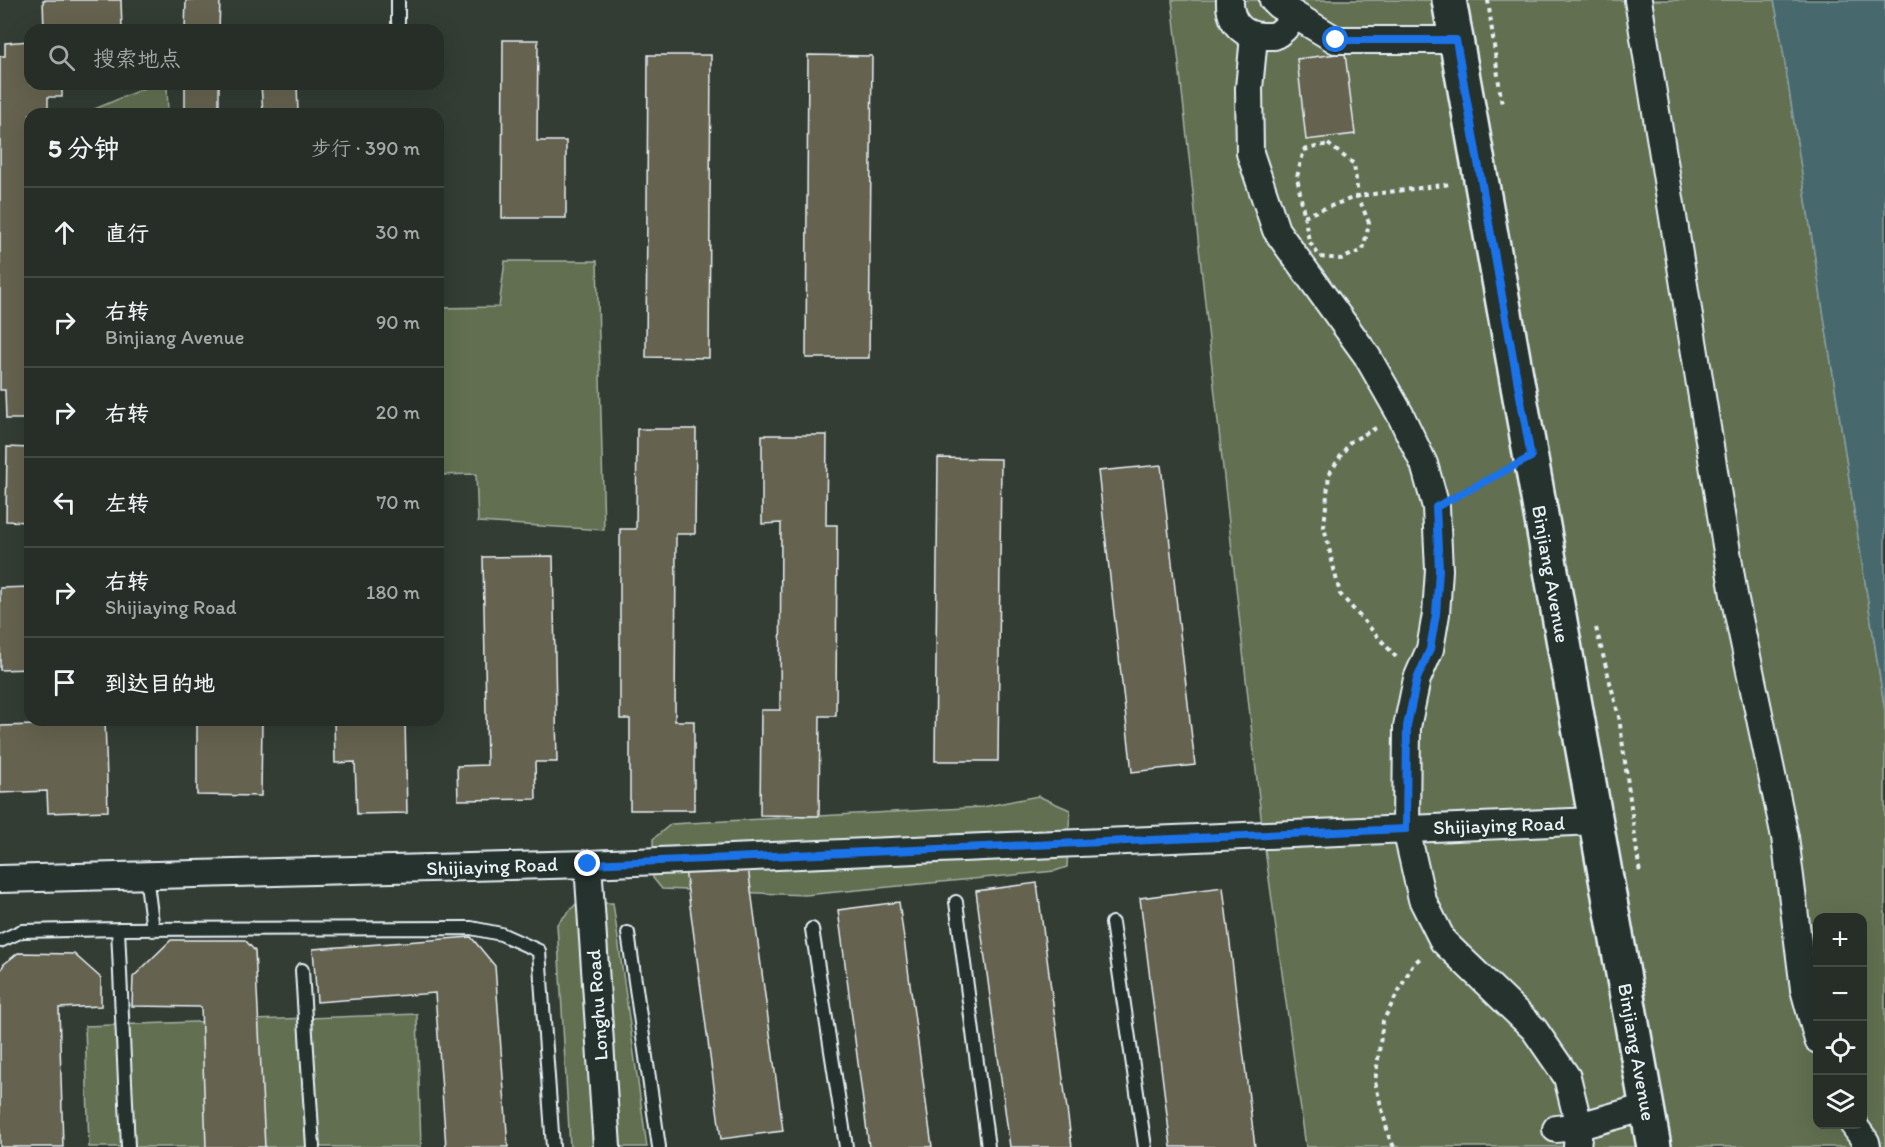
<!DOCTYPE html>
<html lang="zh">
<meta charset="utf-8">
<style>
:root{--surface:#262e27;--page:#323a33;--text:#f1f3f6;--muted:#a4a8a7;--line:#424a44}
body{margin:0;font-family:Itim,"LXGW WenKai TC",sans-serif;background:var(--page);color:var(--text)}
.controls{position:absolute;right:18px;bottom:18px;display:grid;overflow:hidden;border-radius:12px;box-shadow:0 6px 24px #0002}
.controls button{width:54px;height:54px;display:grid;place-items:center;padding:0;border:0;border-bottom:2px solid var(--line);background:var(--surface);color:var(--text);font:30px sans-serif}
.stop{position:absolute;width:18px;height:18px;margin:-14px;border:4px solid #1a73e8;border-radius:50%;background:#fff}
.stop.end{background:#1a73e8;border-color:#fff;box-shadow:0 2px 6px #0008}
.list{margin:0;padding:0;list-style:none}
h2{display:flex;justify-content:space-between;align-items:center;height:78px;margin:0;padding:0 24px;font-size:26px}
h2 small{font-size:20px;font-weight:400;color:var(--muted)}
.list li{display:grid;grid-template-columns:39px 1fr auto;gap:18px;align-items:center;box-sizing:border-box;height:90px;padding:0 24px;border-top:2px solid var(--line)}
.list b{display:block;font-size:22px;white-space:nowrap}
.list p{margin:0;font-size:20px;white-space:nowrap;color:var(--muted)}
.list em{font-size:20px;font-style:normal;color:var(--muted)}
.icon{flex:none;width:33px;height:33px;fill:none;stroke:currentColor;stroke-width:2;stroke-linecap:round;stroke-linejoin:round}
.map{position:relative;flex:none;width:1885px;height:1147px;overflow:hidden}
.search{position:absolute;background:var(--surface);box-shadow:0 6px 24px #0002;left:24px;top:24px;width:420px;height:66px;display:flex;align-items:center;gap:15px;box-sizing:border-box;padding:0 21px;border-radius:18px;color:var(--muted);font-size:22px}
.panel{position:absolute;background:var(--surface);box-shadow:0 6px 24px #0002;left:24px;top:108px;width:420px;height:618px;border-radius:18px}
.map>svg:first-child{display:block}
</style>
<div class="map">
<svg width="1885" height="1147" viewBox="0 0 1885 1147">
<rect width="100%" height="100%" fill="#333d34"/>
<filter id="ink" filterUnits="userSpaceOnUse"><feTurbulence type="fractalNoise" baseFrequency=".0167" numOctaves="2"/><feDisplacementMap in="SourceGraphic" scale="12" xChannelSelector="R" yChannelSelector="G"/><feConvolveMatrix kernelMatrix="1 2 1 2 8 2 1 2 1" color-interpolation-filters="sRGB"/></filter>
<g filter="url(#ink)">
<path fill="#627051" stroke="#a5b0a4" stroke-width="1.5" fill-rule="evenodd" d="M1172 0H1774L1779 25 1885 711V1147H1306L1263 835ZM1818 918H1862V1124H1818Z
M154 84H167L168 114H90V111Z
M505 261H597L604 530 478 522 476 474 438 475V308L499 307Z
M1038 796 1070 810 1067 867 1055 871 805 895 662 889 653 878V839L671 824 983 807Z
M577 903H613L647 1147H570L557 924Z
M417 1014 421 1147H89L85 1026Z"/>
<path fill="#46676c" stroke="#879ea4" stroke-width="1.5" d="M1774 0H1885V711L1779 25Z"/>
<path fill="#65634f" stroke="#e8f1f8" stroke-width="1.5" d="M43 0H121L122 30H44Z
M186 0H220L219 30H185Z
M294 23V30H259V25Z
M503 40H538L537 141H566V218H502Z
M30 41V84H62V97H48V114H30V419H6L5 390H0V56H5V43Z
M1345 53 1355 134 1306 140 1297 59Z
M648 55H711L709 358 646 357Z
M808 55 872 56 869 358H806Z
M185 84H219V114H185Z
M261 84H297L298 114H263Z
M637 429H696L695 534H676L675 721H694V810H630V719H620V529H636Z
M762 435H827L826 525H837L836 716H820L819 816 760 815 761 710H780L781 523 762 524Z
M7 447 30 448V522L6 521Z
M938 458 1001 459 998 761H935Z
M1161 465 1195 765 1132 772 1098 471Z
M553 556 557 762H535L536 799 458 800 457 766 487 765 483 557Z
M30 587V669L0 670V588Z
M35 720H105L108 811 48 813 47 791 0 793V726L35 725Z
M217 720H262L261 796 197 795V722H217Z
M334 720H405L407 813 357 814 355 762 335 763Z
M747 860 783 1131 721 1139 685 869Z
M1037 883 1072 1147H1010L976 891Z
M1223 887 1255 1147H1171L1140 898Z
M899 902 932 1147H869L838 910Z
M471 937 495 966 508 1147H446L435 993 317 1002 313 949Z
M171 940H245L255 951 265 1147H206L201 1007 132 1006 133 977Z
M18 953 74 954 101 978V1006L59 1008 63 1147H0V972L4 964Z"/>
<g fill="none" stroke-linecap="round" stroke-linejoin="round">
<defs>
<path id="lane" d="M398 0V22
M146 875 153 930
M956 902 988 1147
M1112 923 1145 1147
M812 929 846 1147
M628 933 659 1147
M0 941 22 931 118 929
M302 970 313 1147
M128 1147 118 929 471 928 501 934 539 951 553 1147"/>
<path id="street" d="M1230 0C1229 22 1243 37 1265 36 1267 36 1272 36 1274 36 1283 32 1290 23 1295 16
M1273 0 1278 5 1336 40H1456
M1638 0 1734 595 1785 837 1804 989 1818 1040
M1254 37 1249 88 1250 153 1276 230 1367 356 1400 414 1424 464 1436 507 1439 570 1436 614 1430 649 1417 679 1407 727 1406 829 1422 899 1443 941 1534 1029 1567 1077 1579 1126 1577 1147
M588 864 607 1147
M0 879 588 864 1596 821
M1853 1124 1866 1142 1867 1147
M1556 1129 1579 1126 1647 1107"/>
<path id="secondary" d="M1449 0 1654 1147"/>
</defs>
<use href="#lane" stroke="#e8f1f8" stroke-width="16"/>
<use href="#street" stroke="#e8f1f8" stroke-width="30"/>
<use href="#secondary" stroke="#e8f1f8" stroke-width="38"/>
<path stroke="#e8f1f8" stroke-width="4" stroke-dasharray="4.5 4.5" stroke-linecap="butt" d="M1488 0 1502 106
M1328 144 1354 164 1358 196 1369 223 1363 250 1341 259 1320 257 1309 241 1297 177 1304 150Z
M1304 216 1358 196 1451 184
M1376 428 1350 442 1329 474 1324 527 1340 594 1396 657
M1460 495 1501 473
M1596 628 1619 717 1640 874
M1394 1147 1389 1137 1375 1082 1383 1021 1413 964 1423 956"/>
<use href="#lane" stroke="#26332d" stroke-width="12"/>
<use href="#street" stroke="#26332d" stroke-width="26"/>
<use href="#secondary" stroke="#26332d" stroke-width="33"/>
</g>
</g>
<g fill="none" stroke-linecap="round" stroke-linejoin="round" filter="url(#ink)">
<path stroke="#1a73e8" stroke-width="8" d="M588 864 1406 829 1407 726 1417 679 1430 649 1436 614 1439 570 1436 507 1531 457 1456 40H1336"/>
</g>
<g text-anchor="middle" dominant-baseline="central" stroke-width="4.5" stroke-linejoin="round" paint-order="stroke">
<g font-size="20" fill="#e8f1f8" stroke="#26332d">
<text transform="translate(1551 574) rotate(80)">Binjiang Avenue</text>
<text transform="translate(1499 825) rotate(-2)">Shijiaying Road</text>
<text transform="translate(492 866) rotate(-2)">Shijiaying Road</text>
<text transform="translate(597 1005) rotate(-94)">Longhu Road</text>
<text transform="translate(1637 1052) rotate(80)">Binjiang Avenue</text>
</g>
</g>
</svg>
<div class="controls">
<button>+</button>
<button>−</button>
<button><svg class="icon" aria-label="locate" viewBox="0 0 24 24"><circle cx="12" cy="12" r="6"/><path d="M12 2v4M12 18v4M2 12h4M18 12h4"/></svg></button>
<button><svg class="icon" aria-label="layers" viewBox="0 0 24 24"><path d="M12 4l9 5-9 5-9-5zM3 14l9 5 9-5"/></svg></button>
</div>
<div class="stop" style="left:1336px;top:40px"></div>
<div class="stop end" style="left:588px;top:864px"></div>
<div class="search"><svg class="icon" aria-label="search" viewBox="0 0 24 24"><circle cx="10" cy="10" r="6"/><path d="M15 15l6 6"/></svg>搜索地点</div>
<section class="panel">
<h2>5 分钟<small>步行 · 390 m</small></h2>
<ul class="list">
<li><svg class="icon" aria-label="ahead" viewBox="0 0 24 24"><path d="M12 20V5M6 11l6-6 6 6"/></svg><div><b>直行</b></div><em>30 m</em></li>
<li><svg class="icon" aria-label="right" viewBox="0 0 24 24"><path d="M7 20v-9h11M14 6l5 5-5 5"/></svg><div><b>右转</b><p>Binjiang Avenue</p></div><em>90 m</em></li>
<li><svg class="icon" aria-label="right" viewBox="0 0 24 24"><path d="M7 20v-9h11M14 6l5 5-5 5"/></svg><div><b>右转</b></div><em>20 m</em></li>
<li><svg class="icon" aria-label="left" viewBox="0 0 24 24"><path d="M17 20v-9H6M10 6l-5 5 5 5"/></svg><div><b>左转</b></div><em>70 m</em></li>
<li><svg class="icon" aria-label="right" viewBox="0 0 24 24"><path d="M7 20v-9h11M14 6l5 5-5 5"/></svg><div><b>右转</b><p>Shijiaying Road</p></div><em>180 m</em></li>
<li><svg class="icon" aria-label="arrive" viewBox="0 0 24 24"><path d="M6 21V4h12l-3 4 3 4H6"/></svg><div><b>到达目的地</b></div></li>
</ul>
</section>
</div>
